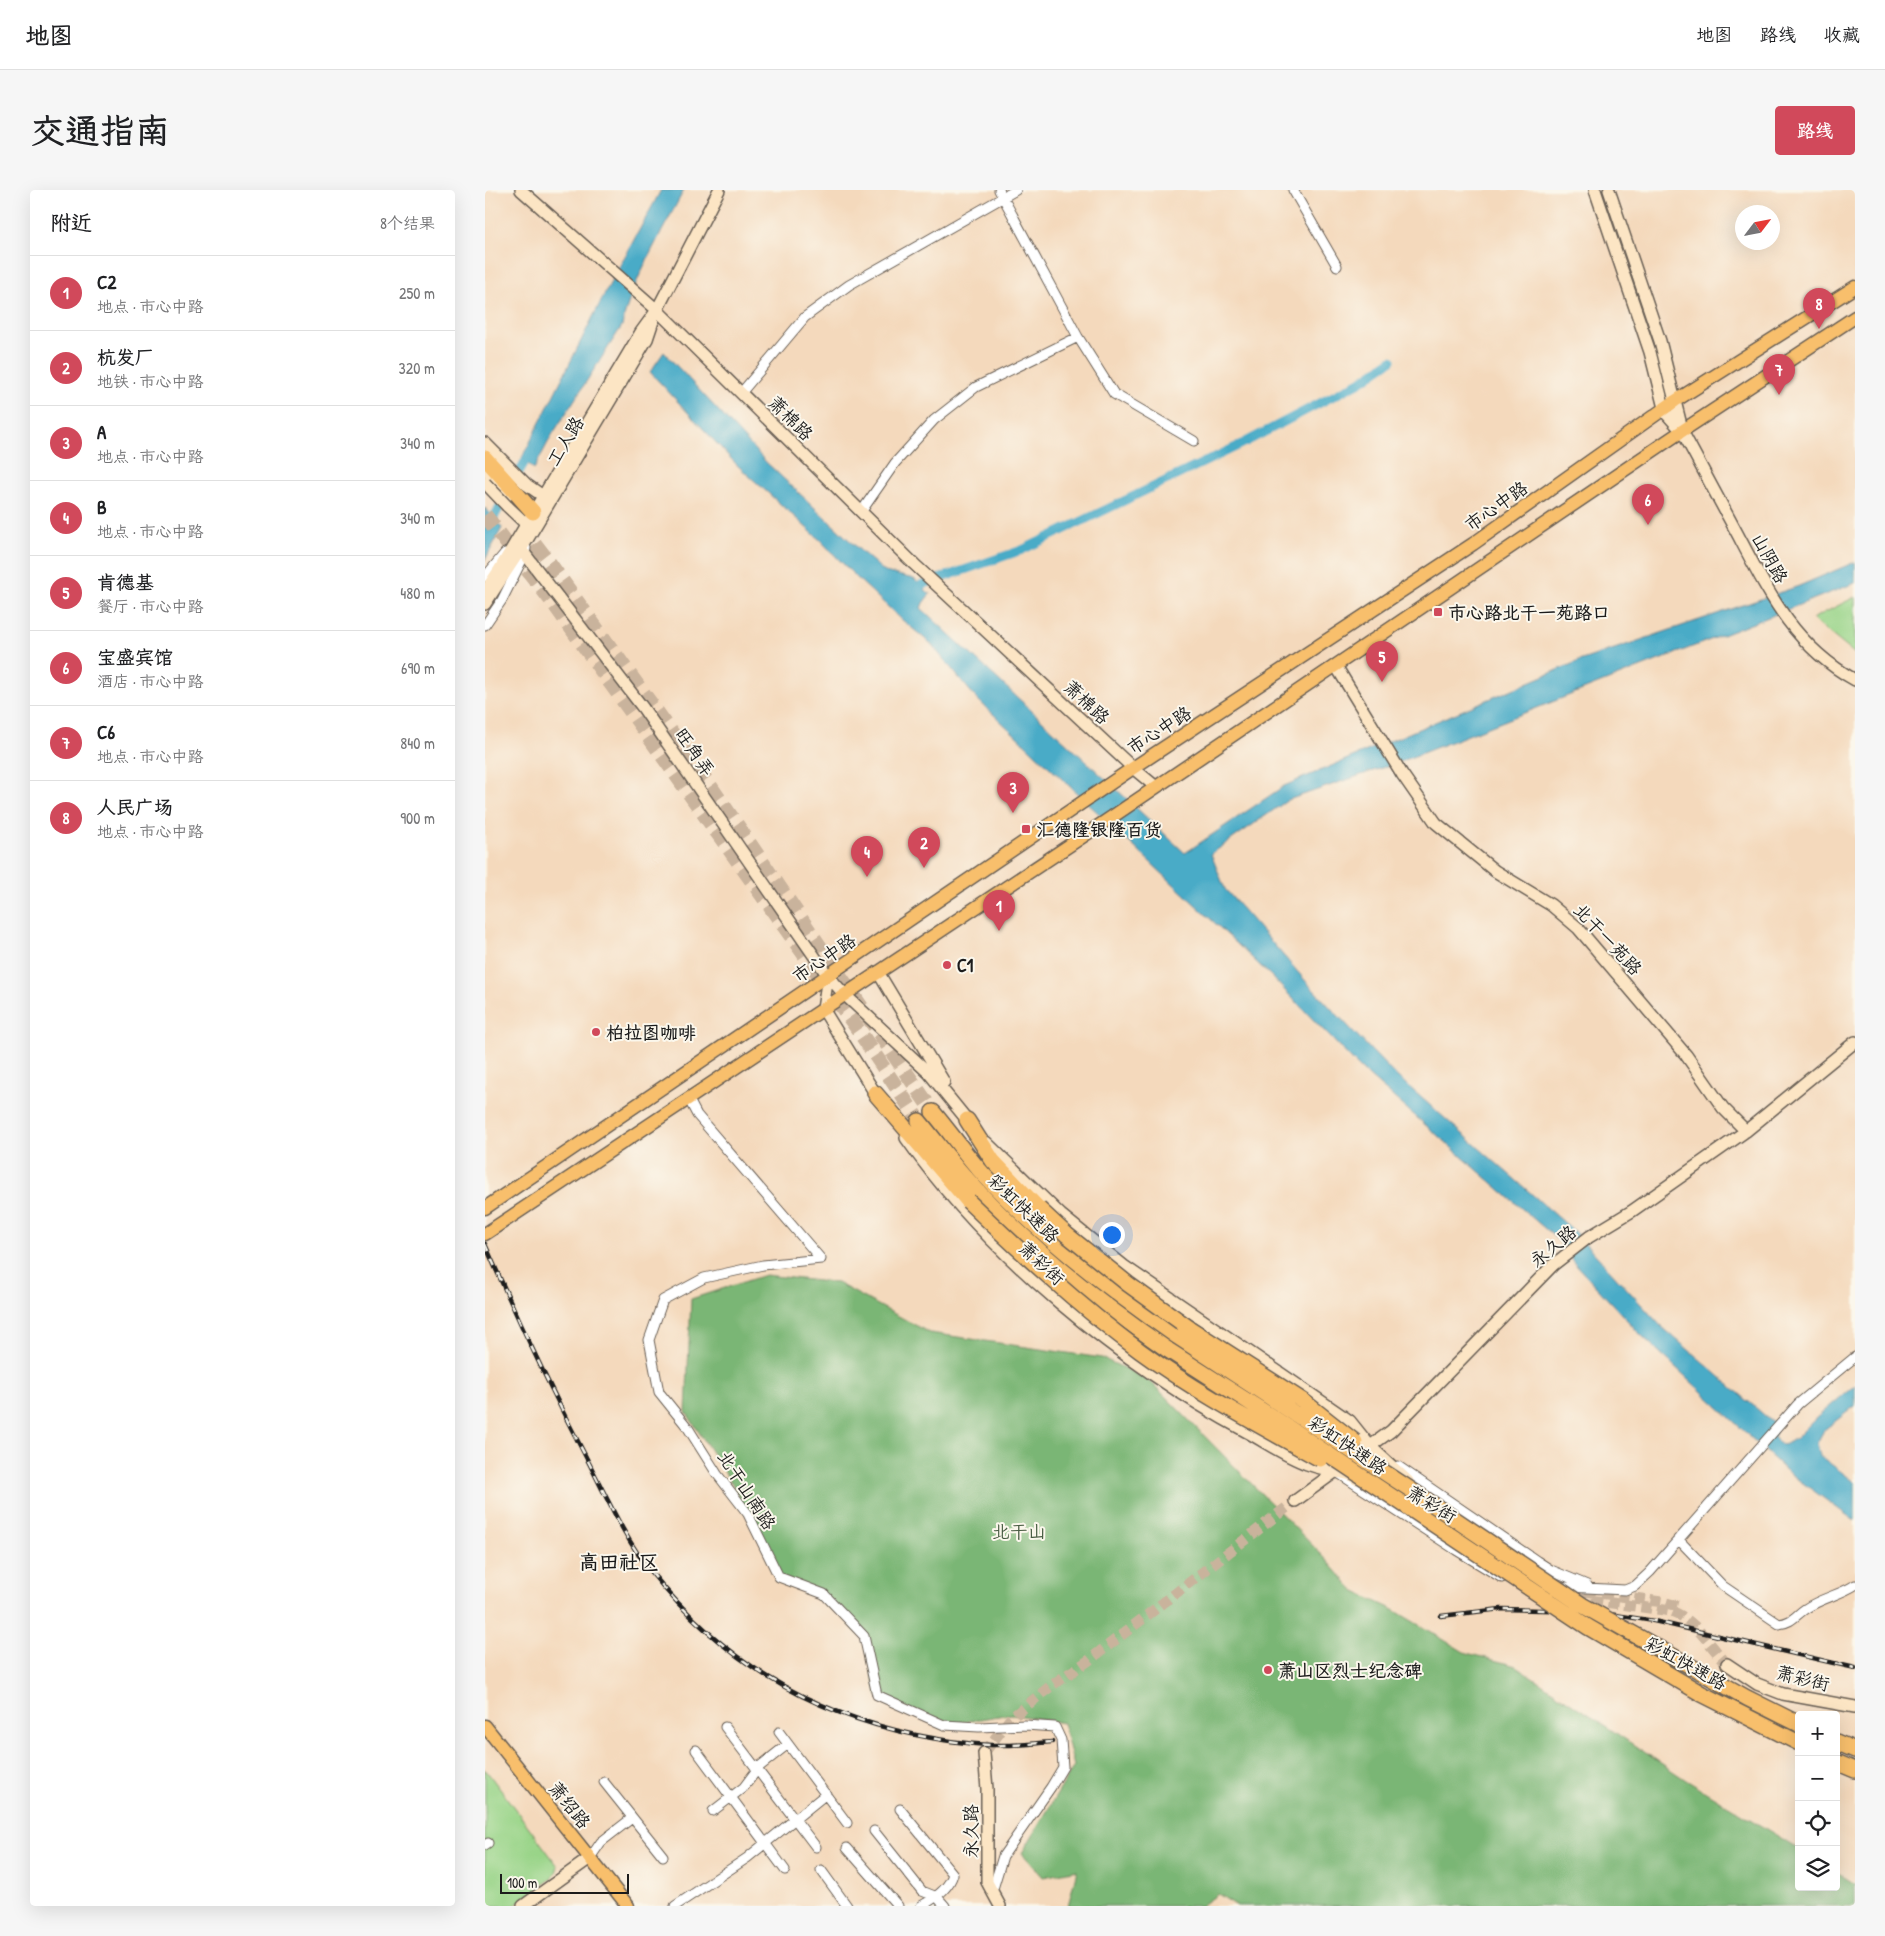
<!DOCTYPE html>
<html lang="zh">
<meta charset="utf-8">
<style>
:root{--surface:#fff;--page:#f6f6f6;--text:#202124;--muted:#757577;--line:#e0e0e0;--accent:#d1495b}
body{margin:0;font-family:"Patrick Hand","LXGW WenKai TC",sans-serif;background:var(--page);color:var(--text)}
.controls{position:absolute;right:15px;bottom:15px;display:grid;overflow:hidden;border-radius:5px;box-shadow:0 5px 20px #0002}
.controls button{width:45px;height:45px;display:grid;place-items:center;padding:0;border:0;border-bottom:1px solid var(--line);background:var(--surface);color:var(--text);font:25px sans-serif}
.compass{position:absolute;left:1250px;top:15px;width:45px;height:45px;border-radius:50%;background:var(--surface);box-shadow:0 5px 20px #0002;rotate:58deg}
.scale{position:absolute;left:15px;bottom:12px;width:129px;box-sizing:border-box;padding-left:5px;border:2px solid #1c1c1c;border-top:0;font-size:14px;line-height:18px;white-space:nowrap;color:#1c1c1c;-webkit-text-stroke:4px #fbf7ec;paint-order:stroke}
.you{position:absolute;left:626px;top:1044px;width:18px;height:18px;margin:-12px;border:4px solid #fff;border-radius:50%;background:#1a73e8;box-shadow:0 0 0 8px #1a73e833}
.badge{display:grid;place-items:center;width:32px;height:32px;border-radius:50%;background:var(--accent);color:#fff;font-size:16px;font-weight:700}
.pin{position:absolute;translate:-50% -41px;filter:drop-shadow(0 1px 2px #0008)}
.pin::after{content:'';position:absolute;top:26px;width:18px;height:15px;background:inherit;clip-path:polygon(0 0,100% 0,50% 100%)}
.list{margin:0;padding:0;list-style:none}
h2{display:flex;justify-content:space-between;align-items:center;height:65px;margin:0;padding:0 20px;font-size:21px}
h2 small{font-size:16px;font-weight:400;color:var(--muted)}
.list li{display:grid;grid-template-columns:32px 1fr auto;gap:15px;align-items:center;box-sizing:border-box;height:75px;padding:0 20px;border-top:1px solid var(--line)}
.list b{display:block;font-size:19px;white-space:nowrap}
.list p{margin:0;font-size:16px;white-space:nowrap;color:var(--muted)}
.list em{font-size:16px;font-style:normal;color:var(--muted)}
.icon{flex:none;width:28px;height:28px;fill:none;stroke:currentColor;stroke-width:2;stroke-linecap:round;stroke-linejoin:round}
.map{position:relative;flex:none;width:1370px;height:1716px;overflow:hidden;border-radius:5px}
header{display:flex;align-items:center;gap:30px;box-sizing:border-box;height:70px;padding:0 25px;background:var(--surface);border-bottom:1px solid var(--line)}
header strong{font-size:24px}
nav{display:flex;gap:28px;margin-inline-start:auto;font-size:18px}
.intro{display:flex;align-items:center;justify-content:space-between;box-sizing:border-box;height:120px;padding:0 30px}
h1{margin:0;font-size:35px}
.button{padding:12px 22px;border-radius:5px;background:var(--accent);color:#fff;font-size:18px;font-weight:700}
main{display:flex;gap:30px;padding:0 30px}
aside{flex:1;background:var(--surface);border-radius:5px;box-shadow:0 5px 20px #0002}
.map>svg:first-child{display:block}
</style>
<header>
<strong>地图</strong>
<nav><a>地图</a><a>路线</a><a>收藏</a></nav>
</header>
<div class="intro"><h1>交通指南</h1><a class="button">路线</a></div>
<main>
<aside>
<h2>附近<small>8个结果</small></h2>
<ul class="list">
<li><span class="badge">1</span><div><b>C2</b><p>地点 · 市心中路</p></div><em>250 m</em></li>
<li><span class="badge">2</span><div><b>杭发厂</b><p>地铁 · 市心中路</p></div><em>320 m</em></li>
<li><span class="badge">3</span><div><b>A</b><p>地点 · 市心中路</p></div><em>340 m</em></li>
<li><span class="badge">4</span><div><b>B</b><p>地点 · 市心中路</p></div><em>340 m</em></li>
<li><span class="badge">5</span><div><b>肯德基</b><p>餐厅 · 市心中路</p></div><em>480 m</em></li>
<li><span class="badge">6</span><div><b>宝盛宾馆</b><p>酒店 · 市心中路</p></div><em>690 m</em></li>
<li><span class="badge">7</span><div><b>C6</b><p>地点 · 市心中路</p></div><em>840 m</em></li>
<li><span class="badge">8</span><div><b>人民广场</b><p>地点 · 市心中路</p></div><em>900 m</em></li>
</ul>
</aside>
<div class="map">
<svg width="1370" height="1716" viewBox="0 0 1370 1716">
<rect width="100%" height="100%" fill="#fbf7ec"/>
<filter id="ink" filterUnits="userSpaceOnUse"><feTurbulence type="fractalNoise" baseFrequency=".02" numOctaves="2"/><feDisplacementMap in="SourceGraphic" scale="10" xChannelSelector="R" yChannelSelector="G"/><feConvolveMatrix kernelMatrix="1 2 1 2 8 2 1 2 1" color-interpolation-filters="sRGB"/></filter>
<filter id="wash" filterUnits="userSpaceOnUse"><feTurbulence type="fractalNoise" baseFrequency=".0096" numOctaves="4" result="noise"/><feDisplacementMap in="SourceGraphic" scale="20" xChannelSelector="R" yChannelSelector="G"/><feGaussianBlur stdDeviation="1.12" result="paint"/><feColorMatrix in="noise" values="0 0 0 0 0 0 0 0 0 0 0 0 0 0 0 0 0 1.4 0 .05"/><feComposite in="paint" operator="in"/></filter>
<g filter="url(#wash)">
<rect width="100%" height="100%" fill="#f4d9bc"/>
<path fill="#99d488" stroke="#5a7852" d="M1370 407V464L1327 429Z
M0 1579 73 1676 71 1683 66 1689 29 1716H0Z"/>
<path fill="#7ab674" stroke="#4b6948" d="M280 1085 352 1093 445 1143 617 1168 663 1189 841 1369 869 1401 909 1420 979 1462 1031 1476 1201 1590 1314 1659V1697H1351V1682L1370 1694V1716H752L733 1704 716 1716H583L592 1680 558 1687 537 1663 589 1576 578 1533 526 1524 459 1535 392 1505 379 1446 339 1404 294 1387 249 1297 201 1222 206 1109Z"/>
<path fill="#48abc7" stroke="#326472" d="M176 0H199C179 39 145 94 137 136L67 245 49 279 37 268 120 103Z
M179 162 282 273 377 362 400 382 429 389 445 404 438 413 436 418 700 663 799 596 1094 471 1314 396 1370 372V393L917 571 803 610 726 664 740 699 826 797 907 882 1088 1040 1176 1136 1292 1236 1289 1248 1298 1255 1310 1249 1330 1229 1370 1195V1216L1339 1240 1332 1253 1335 1266 1370 1292V1331L1304 1283 1155 1144 1089 1073 1073 1050 876 879 785 785 491 508 445 453 416 429 371 387 335 350 251 274 165 182Z
M0 318 17 338 0 370Z"/>
<g fill="none" stroke-linecap="round" stroke-linejoin="round">
<path stroke="#48abc7" stroke-width="9" d="M29 291 46 261
M0 344 20 307
M436 395 537 360 755 255 875 192 907 170"/>
</g>
</g>
<g filter="url(#ink)">
<g fill="none" stroke-linecap="round" stroke-linejoin="round">
<path stroke="#c9b39c" stroke-width="11" stroke-dasharray="11 5.5" stroke-linecap="butt" d="M1100 1401 1177 1412 1193 1416
M1090 1408 1186 1421C1211 1430 1224 1455 1242 1474
M499 1563 525 1529 567 1495 603 1471 810 1311"/>
<path stroke="#c9b39c" stroke-width="15" stroke-dasharray="15 8" stroke-linecap="butt" d="M0 325 69 414 374 841 434 931
M36 336 60 367 226 597 448 922"/>
<defs>
<path id="street" d="M514 0 593 147 629 204 709 251
M808 0 852 76
M256 203 320 127 364 95 531 0
M376 322 410 273 449 230 491 197 593 147
M0 387 20 363
M0 435 17 410 40 364 41 358
M203 908 212 925 336 1069 278 1075 219 1088 178 1110 164 1150 174 1202 203 1238 232 1284 263 1324 294 1387 339 1404 379 1446 392 1505 459 1535 494 1537 540 1535 570 1537 576 1550 578 1577 566 1597 518 1666 507 1702
M913 1276 1052 1371 1066 1380 1102 1395
M853 1283 971 1360 1017 1388
M1193 1349 1238 1396 1294 1434C1306 1433 1310 1426 1320 1419 1336 1408 1355 1405 1370 1395
M1044 1395 1140 1400 1150 1396 1165 1382 1313 1214 1370 1167
M240 1537 331 1657
M294 1542 362 1633
M211 1560 300 1680
M119 1592 178 1666
M415 1619 468 1684C464 1699 449 1709 436 1716
M228 1621 259 1597 274 1577 303 1554
M389 1641 437 1701 452 1707 460 1716
M0 1655 3 1653
M362 1658 413 1716
M105 1668 116 1652 147 1628
M336 1680 362 1716
M190 1716 262 1668 341 1604"/>
<path id="secondary" d="M36 0 172 120 429 374 648 578 671 597
M1110 0 1165 162 1180 222 1197 241C1216 276 1234 310 1253 345 1284 404 1309 456 1370 490
M1124 0 1175 151 1197 239
M0 253 42 295 58 306
M0 280 23 305
M22 316 41 334
M40 364 158 518 343 786 359 804 444 883 487 936
M0 401 14 380 156 142 172 120 234 0
M0 414 42 350 162 149 168 131
M851 476 917 584 951 633 1010 681 1066 715 1093 738 1201 865 1238 918 1261 941
M393 782 459 892
M343 786 338 819 393 908
M421 948C502 1064 637 1175 762 1242 782 1253 802 1267 822 1274 836 1279 852 1282 866 1285L871 1289
M501 952 576 1025 639 1076 865 1231 885 1256 923 1291
M810 1311 906 1241 1068 1075 1104 1047 1147 1021 1261 941 1370 852
M1242 1474 1272 1494 1298 1504 1370 1517
M499 1563 502 1599V1692L515 1716
M38 1716 105 1668"/>
<path id="primary" d="M0 1018 648 578 988 354 1190 211 1370 97
M0 1044 621 631 1197 241 1370 127
M0 1536 143 1716"/>
<path id="highway" d="M0 268 48 322
M390 903 483 1011
M448 922C465 942 480 964 498 984 556 1047 623 1099 693 1147
M482 930 508 971 553 1018
M434 931C449 949 464 969 480 987 539 1053 610 1110 683 1160
M1351 1552 1370 1560
M1351 1572 1370 1580"/>
</defs>
<use href="#street" stroke="#685e54" stroke-width="11"/>
<use href="#secondary" stroke="#685e54" stroke-width="14"/>
<use href="#primary" stroke="#685e54" stroke-width="15"/>
<use href="#highway" stroke="#685e54" stroke-width="18"/>
<use href="#street" stroke="#fff" stroke-width="9"/>
<use href="#secondary" stroke="#fce5c4" stroke-width="11"/>
<use href="#primary" stroke="#f8bf6c" stroke-width="12"/>
<use href="#highway" stroke="#f8bf6c" stroke-width="15"/>
<defs>
<path id="rail" d="M0 1054C32 1128 66 1200 103 1271 122 1308 140 1349 166 1382 236 1469 322 1522 431 1545 461 1551 492 1556 522 1555 537 1555 552 1553 567 1552
M956 1426 1016 1419 1105 1421 1169 1431 1370 1478"/>
</defs>
<use href="#rail" stroke="#1c1c1c" stroke-width="4.5"/>
<use href="#rail" stroke="#fbf7ec" stroke-width="2.5" stroke-dasharray="8" stroke-linecap="butt"/>
<defs>
<path id="secondary-bridge" d="M0 293 22 316"/>
<path id="highway-bridge" d="M483 1011C537 1063 594 1116 655 1161 711 1202 774 1235 835 1269
M553 1018 582 1045 643 1094 704 1138 818 1211 870 1252
M693 1147 943 1311 1097 1415 1262 1508 1314 1534
M683 1160 795 1232 1103 1437 1217 1504 1314 1553"/>
</defs>
<use href="#secondary-bridge" stroke="#685e54" stroke-width="14" stroke-linecap="butt"/>
<use href="#highway-bridge" stroke="#685e54" stroke-width="18" stroke-linecap="butt"/>
<use href="#secondary-bridge" stroke="#fce5c4" stroke-width="11"/>
<use href="#highway-bridge" stroke="#f8bf6c" stroke-width="15"/>
</g>
</g>
<g fill="#d1495b" stroke="#fbf7ec" stroke-width="2">
<rect x="948" y="417" width="10" height="10" rx="2.5"/>
<rect x="536" y="634" width="10" height="10" rx="2.5"/>
<circle cx="462" cy="775" r="5"/>
<circle cx="111" cy="842" r="5"/>
<circle cx="783" cy="1480" r="5"/>
</g>
<g text-anchor="middle" dominant-baseline="central" stroke-width="4" stroke-linejoin="round" paint-order="stroke">
<g font-size="18" fill="#1c1c1c" stroke="#fbf7ec">
<text transform="translate(306 228) rotate(45)">萧棉路</text>
<text transform="translate(80 251) rotate(-59)">工人路</text>
<text transform="translate(1011 316) rotate(-35)">市心中路</text>
<text transform="translate(1285 368) rotate(61)">山阴路</text>
<text transform="translate(602 512) rotate(43)">萧棉路</text>
<text transform="translate(674 540) rotate(-33)">市心中路</text>
<text transform="translate(210 562) rotate(55)">旺角弄</text>
<text transform="translate(1123 749) rotate(47)">北干一苑路</text>
<text transform="translate(339 768) rotate(-34)">市心中路</text>
<text transform="translate(539 1018) rotate(44)">彩虹快速路</text>
<text transform="translate(1068 1056) rotate(-40)">永久路</text>
<text transform="translate(557 1073) rotate(43)">萧彩街</text>
<text transform="translate(863 1255) rotate(34)">彩虹快速路</text>
<text transform="translate(262 1300) rotate(57)">北干山南路</text>
<text transform="translate(947 1314) rotate(31)">萧彩街</text>
<text transform="translate(1201 1473) rotate(29)">彩虹快速路</text>
<text transform="translate(1318 1488) rotate(14)">萧彩街</text>
<text transform="translate(85 1615) rotate(51)">萧绍路</text>
<text transform="translate(485 1641) rotate(-90)">永久路</text>
</g>
<g font-size="18" font-weight="bold" fill="#1c1c1c" stroke="#fbf7ec" text-anchor="start">
<text x="963" y="422">市心路北干一苑路口</text>
<text x="551" y="639">汇德隆银隆百货</text>
<text x="472" y="775">C1</text>
<text x="121" y="842">柏拉图咖啡</text>
<text x="793" y="1480">萧山区烈士纪念碑</text>
</g>
<g font-size="18" fill="#485c42" stroke="#fbf7ec">
<text x="534" y="1341">北干山</text>
</g>
<g font-size="20" font-weight="bold" fill="#1c1c1c" stroke="#fbf7ec">
<text x="134" y="1371">高田社区</text>
</g>
</g>
</svg>
<div class="controls">
<button>+</button>
<button>−</button>
<button><svg class="icon" aria-label="locate" viewBox="0 0 24 24"><circle cx="12" cy="12" r="6"/><path d="M12 2v4M12 18v4M2 12h4M18 12h4"/></svg></button>
<button><svg class="icon" aria-label="layers" viewBox="0 0 24 24"><path d="M12 4l9 5-9 5-9-5zM3 14l9 5 9-5"/></svg></button>
</div>
<svg class="compass" viewBox="-18 -18 36 36"><path d="M0-13l5 13h-10z" fill="#e53935"/><path d="M0 13l5-13h-10z" fill="#757577"/></svg>
<div class="scale">100 m</div>
<div class="you"></div>
<div class="pin badge" style="left:514px;top:741px">1</div>
<div class="pin badge" style="left:439px;top:678px">2</div>
<div class="pin badge" style="left:528px;top:623px">3</div>
<div class="pin badge" style="left:382px;top:687px">4</div>
<div class="pin badge" style="left:897px;top:492px">5</div>
<div class="pin badge" style="left:1163px;top:335px">6</div>
<div class="pin badge" style="left:1294px;top:205px">7</div>
<div class="pin badge" style="left:1334px;top:139px">8</div>
</div>
</main>
